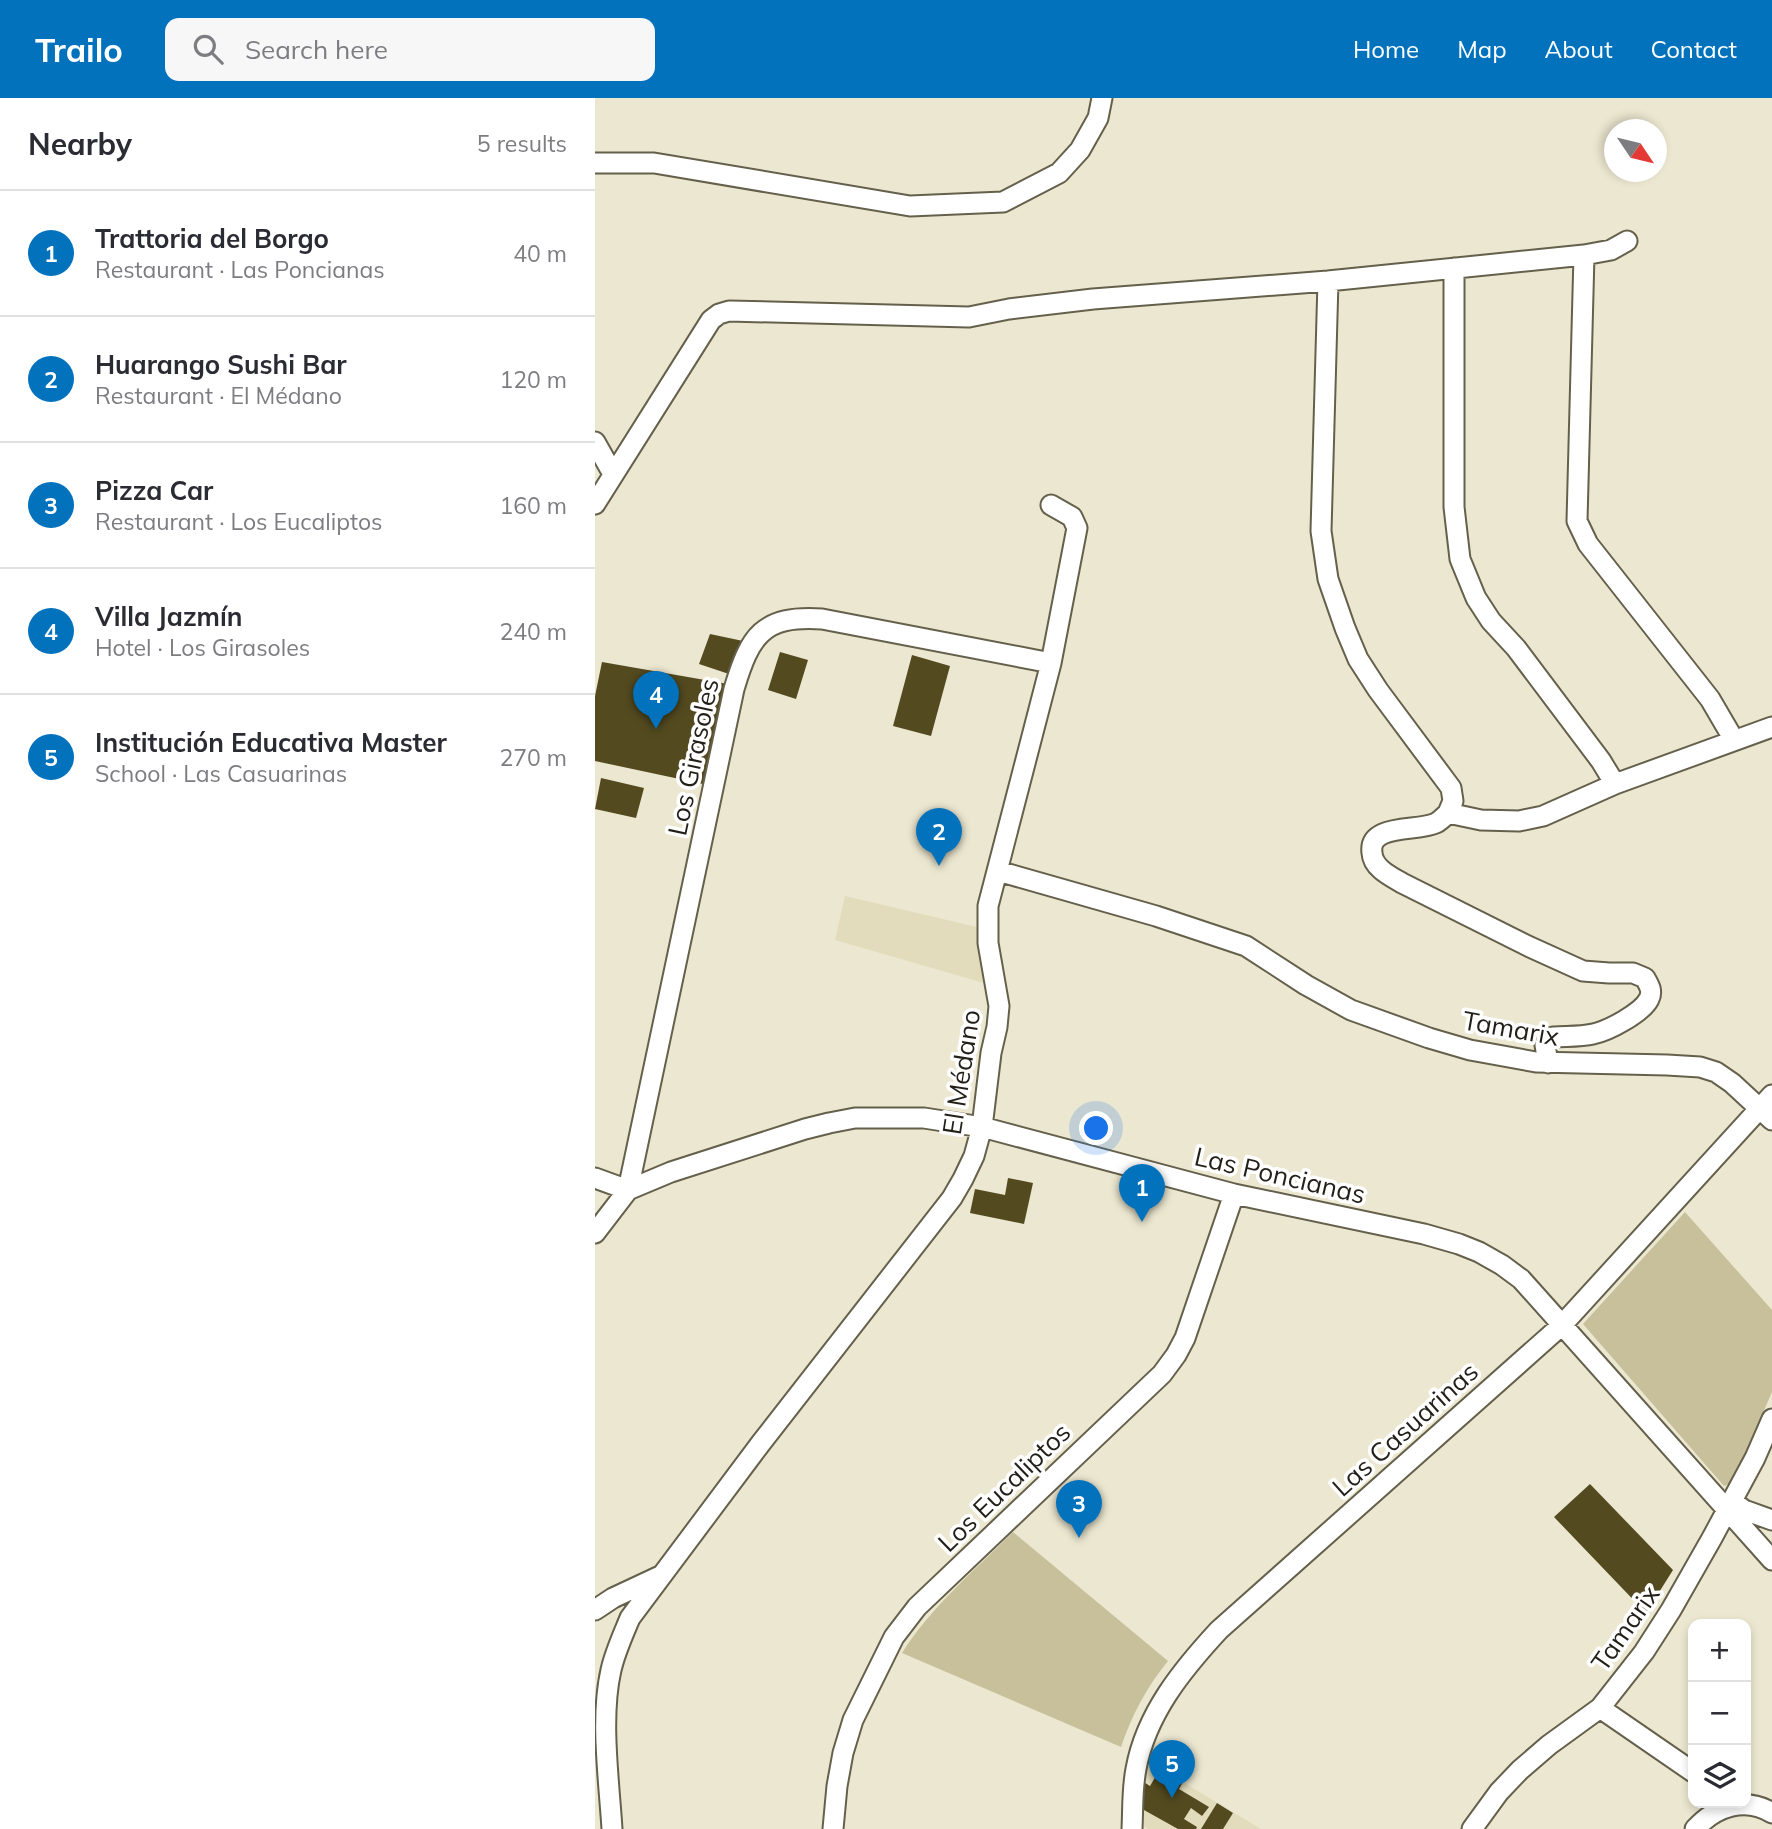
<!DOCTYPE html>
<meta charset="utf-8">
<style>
:root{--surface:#fff;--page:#f7f7f7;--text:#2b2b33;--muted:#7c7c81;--line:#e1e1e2;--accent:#0272bd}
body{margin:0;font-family:Mulish,sans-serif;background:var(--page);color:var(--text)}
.controls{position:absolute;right:21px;bottom:21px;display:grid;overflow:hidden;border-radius:14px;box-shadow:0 4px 10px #0003}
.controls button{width:63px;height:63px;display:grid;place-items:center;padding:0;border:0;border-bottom:2px solid var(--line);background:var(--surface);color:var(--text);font:35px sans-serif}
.compass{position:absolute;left:1009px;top:21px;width:63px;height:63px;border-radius:50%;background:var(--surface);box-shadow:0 4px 10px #0003;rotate:125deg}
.you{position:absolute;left:502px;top:1031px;width:24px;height:24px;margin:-18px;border:5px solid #fff;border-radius:50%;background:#1a73e8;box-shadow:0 0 0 10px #1a73e833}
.badge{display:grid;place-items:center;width:46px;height:46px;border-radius:50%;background:var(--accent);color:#fff;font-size:23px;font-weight:700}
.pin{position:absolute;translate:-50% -58px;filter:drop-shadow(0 2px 4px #0008)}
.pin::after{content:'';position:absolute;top:37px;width:24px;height:21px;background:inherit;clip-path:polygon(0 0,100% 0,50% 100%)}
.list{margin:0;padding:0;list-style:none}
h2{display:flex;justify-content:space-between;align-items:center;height:91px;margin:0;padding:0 28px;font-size:30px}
h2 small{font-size:23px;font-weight:400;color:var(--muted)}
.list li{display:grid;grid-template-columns:46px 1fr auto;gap:21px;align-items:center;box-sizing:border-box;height:126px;padding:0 28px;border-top:2px solid var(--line)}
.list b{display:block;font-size:26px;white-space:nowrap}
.list p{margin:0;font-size:23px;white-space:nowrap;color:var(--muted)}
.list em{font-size:23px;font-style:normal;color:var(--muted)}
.icon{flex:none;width:38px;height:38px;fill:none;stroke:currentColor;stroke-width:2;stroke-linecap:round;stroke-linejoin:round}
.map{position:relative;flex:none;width:1177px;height:1731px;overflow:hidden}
header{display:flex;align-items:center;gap:42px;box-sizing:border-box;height:98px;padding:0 35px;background:var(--accent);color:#fff}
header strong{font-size:33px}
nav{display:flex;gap:38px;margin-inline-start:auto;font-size:24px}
.search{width:490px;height:63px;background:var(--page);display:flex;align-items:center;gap:18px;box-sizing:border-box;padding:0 24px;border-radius:14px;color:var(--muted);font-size:26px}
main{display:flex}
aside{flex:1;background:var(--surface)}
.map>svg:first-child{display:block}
</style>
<header>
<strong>Trailo</strong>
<div class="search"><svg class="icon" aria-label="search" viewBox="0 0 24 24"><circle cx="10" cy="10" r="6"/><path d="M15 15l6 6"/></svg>Search here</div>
<nav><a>Home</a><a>Map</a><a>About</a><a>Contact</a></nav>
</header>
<main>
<aside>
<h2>Nearby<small>5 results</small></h2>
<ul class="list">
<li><span class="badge">1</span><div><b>Trattoria del Borgo</b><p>Restaurant · Las Poncianas</p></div><em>40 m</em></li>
<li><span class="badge">2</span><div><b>Huarango Sushi Bar</b><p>Restaurant · El Médano</p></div><em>120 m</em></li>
<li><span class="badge">3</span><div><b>Pizza Car</b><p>Restaurant · Los Eucaliptos</p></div><em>160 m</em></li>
<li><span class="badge">4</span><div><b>Villa Jazmín</b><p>Hotel · Los Girasoles</p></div><em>240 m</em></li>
<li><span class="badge">5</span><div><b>Institución Educativa Master</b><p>School · Las Casuarinas</p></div><em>270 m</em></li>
</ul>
</aside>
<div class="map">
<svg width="1177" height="1731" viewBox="0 0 1177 1731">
<rect width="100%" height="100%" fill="#ece7d0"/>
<path fill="#e2dcbd" d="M250 798 382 829 383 855 389 885 240 842Z
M549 1662 588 1684 666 1731H554L541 1725Z"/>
<path fill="#c7c09a" d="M1090 1114 1177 1212V1294L1137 1385 1129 1388 988 1226Z
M418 1434 573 1563C551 1590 537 1617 526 1649L307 1555C336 1509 379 1473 418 1434Z"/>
<path fill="#534a1f" d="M115 536 148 543 137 577 104 566Z
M185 554 213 562 201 601 173 592Z
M317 557 355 568 336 638 298 628Z
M7 564 133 586 108 686 0 663V598Z
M6 680 49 690 41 720 0 711Z
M413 1080 438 1085 429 1126 375 1115 380 1091 410 1097Z
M995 1386 1078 1472 1051 1515 959 1419Z
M565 1671 588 1684 584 1691 614 1709 607 1718 596 1710 589 1721 602 1729 601 1731H583L540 1707 547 1683 555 1688Z
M622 1705 638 1715 628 1731H606Z"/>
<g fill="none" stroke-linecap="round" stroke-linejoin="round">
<defs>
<path id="minor" d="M0 65H59L315 108 408 104 464 75 485 52 503 20 507 0
M989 157 982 423 993 446 1115 601 1139 642
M859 170V409L865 461 881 500 896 523 921 550 1006 663 1020 686
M733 183 726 433 733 481 750 530 763 561 783 592 856 690 858 703 853 715
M0 344 18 376
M0 406 116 222 124 216 134 213 374 219 414 211 498 201 733 183 989 157 1016 152 1032 143
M403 773 561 818 651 848 711 887 756 912 834 940 875 952 941 964 1072 967 1105 969 1121 974 1137 985 1177 1022
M953 965 950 947 958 939C971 938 985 939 998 936 1013 933 1047 915 1054 901 1058 893 1054 887 1050 880L1038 875H1014L988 873 935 849 807 785C795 778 778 770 777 755 773 725 823 734 841 725 845 723 850 718 853 715L886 722 924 723 948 718 1020 686 1177 629
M0 1080 33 1092 139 591C155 538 167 517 227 521L456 565
M0 1135 33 1092 76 1074 210 1031 234 1025 260 1020H329L387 1029 639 1096 829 1136 864 1146 884 1154 907 1167 926 1181 1177 1462
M1137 1403 1149 1412 1177 1422
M0 1512 18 1500 65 1478
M1005 1610 1098 1674
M17 1731C14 1682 5 1620 16 1572 20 1554 28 1537 35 1520L166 1345 357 1100 368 1081 379 1058 387 1029 396 955 402 929 404 908 393 845V808L456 565 482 430 477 419 456 407
M238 1731 242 1688 248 1655 258 1622 299 1539 322 1509 567 1276 581 1257 590 1240 639 1096
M537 1731C538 1711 537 1691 541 1671 551 1616 587 1572 624 1532L967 1227 1177 997
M877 1731 904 1694 925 1672 954 1647 1005 1610 1049 1554 1076 1512 1117 1440 1160 1360 1177 1321
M1100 1731C1120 1709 1150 1698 1177 1715"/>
</defs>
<use href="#minor" stroke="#64604b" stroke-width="23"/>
<use href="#minor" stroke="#fff" stroke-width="19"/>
</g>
<g text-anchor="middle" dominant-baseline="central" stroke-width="7" stroke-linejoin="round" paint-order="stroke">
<g font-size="26" fill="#211f17" stroke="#fff">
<text transform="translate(98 659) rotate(-78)">Los Girasoles</text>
<text transform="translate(916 930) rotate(10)">Tamarix</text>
<text transform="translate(366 974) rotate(-81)">El Médano</text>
<text transform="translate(685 1077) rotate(13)">Las Poncianas</text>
<text transform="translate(810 1331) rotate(-42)">Las Casuarinas</text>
<text transform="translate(409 1389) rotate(-44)">Los Eucaliptos</text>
<text transform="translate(1030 1530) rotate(-55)">Tamarix</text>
</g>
</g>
</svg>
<div class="controls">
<button>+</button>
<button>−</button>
<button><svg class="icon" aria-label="layers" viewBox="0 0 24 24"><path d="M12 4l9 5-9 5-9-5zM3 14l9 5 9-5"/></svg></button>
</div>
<svg class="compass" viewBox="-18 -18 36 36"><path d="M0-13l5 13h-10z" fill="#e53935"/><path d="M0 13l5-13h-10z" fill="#7c7c81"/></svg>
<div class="you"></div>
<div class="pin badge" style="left:547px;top:1124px">1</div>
<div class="pin badge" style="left:344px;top:768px">2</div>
<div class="pin badge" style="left:484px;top:1440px">3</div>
<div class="pin badge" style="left:61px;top:631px">4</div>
<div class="pin badge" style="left:577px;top:1700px">5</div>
</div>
</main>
